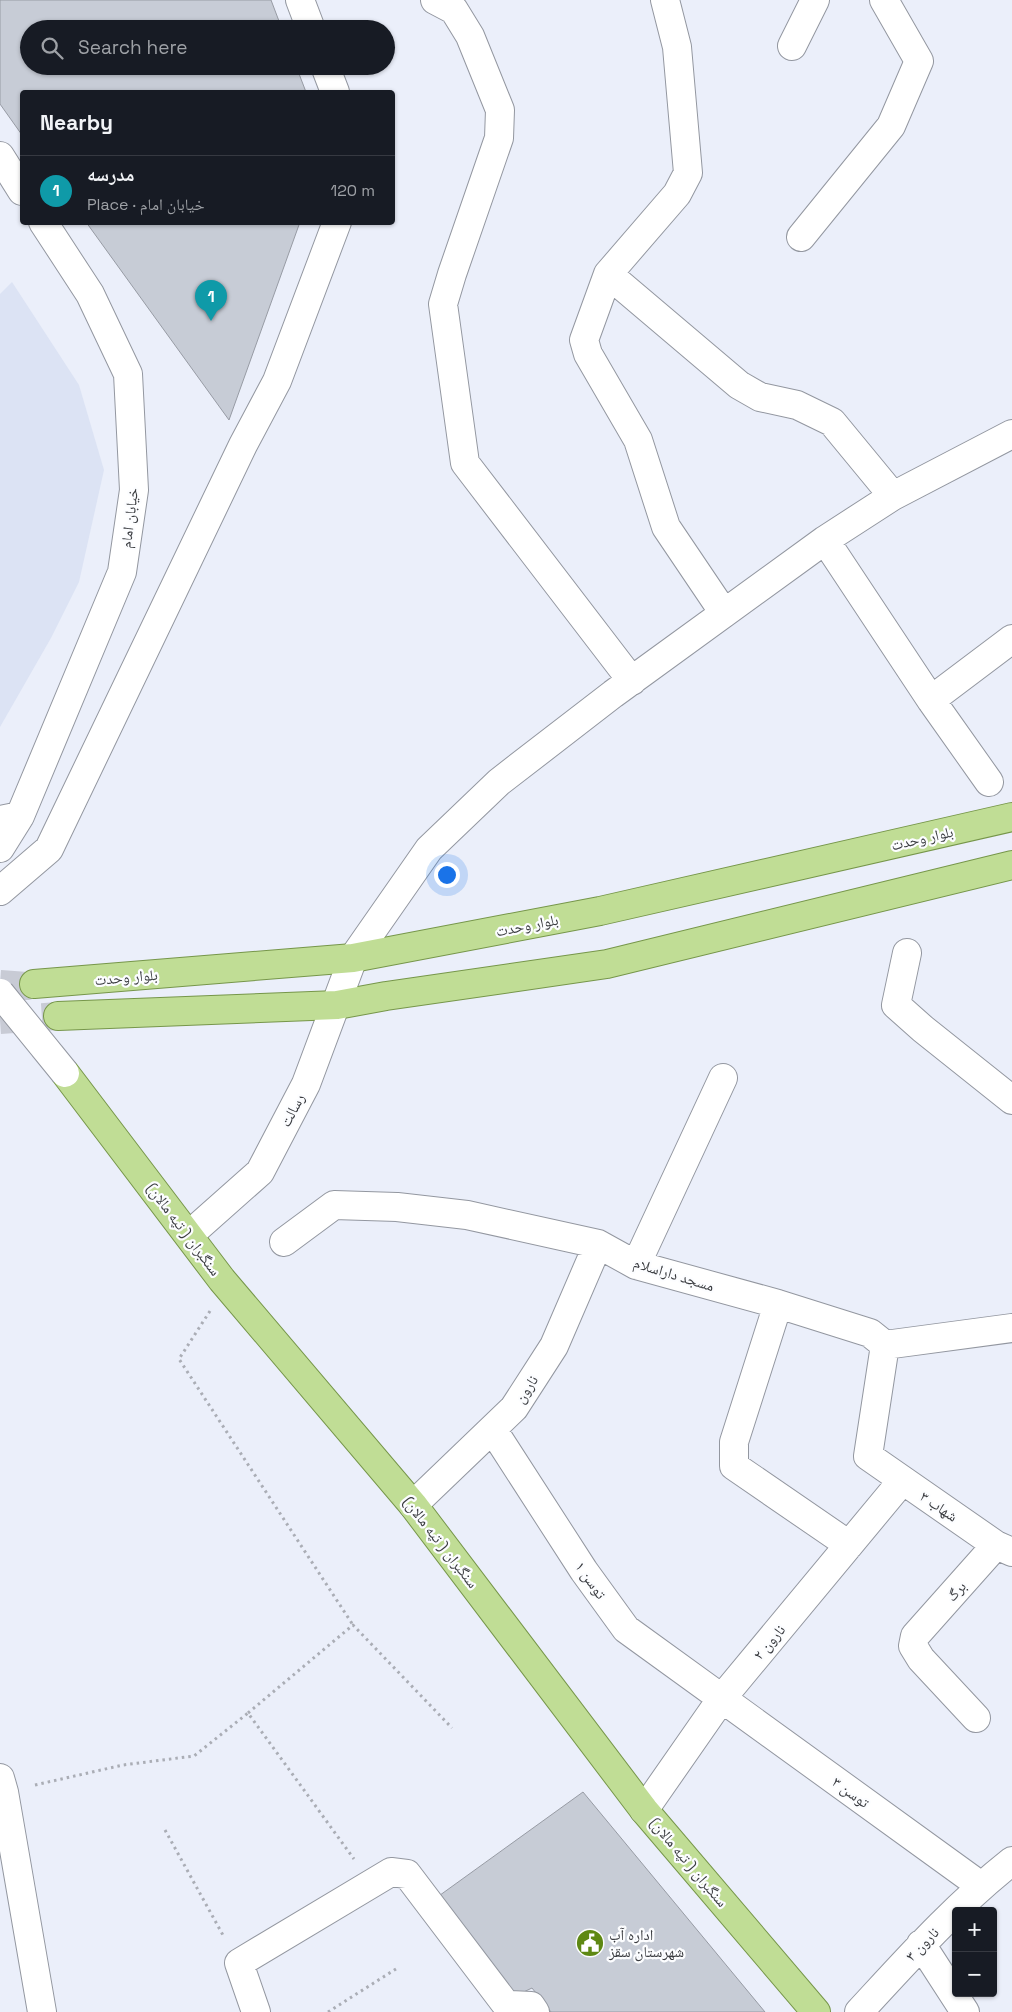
<!DOCTYPE html>
<meta charset="utf-8">
<style>
:root{--surface:#171b24;--page:#20242c;--text:#f1f3f6;--muted:#9ea1a6;--line:#363941;--accent:#0f766e}
body{margin:0;font-family:"Space Grotesk","Noto Naskh Arabic",sans-serif;background:var(--page);color:var(--text)}
.controls{position:absolute;right:15px;bottom:15px;display:grid;overflow:hidden;border-radius:5px;box-shadow:0 1px 4px #0004}
.controls button{width:45px;height:45px;display:grid;place-items:center;padding:0;border:0;border-bottom:1px solid var(--line);background:var(--surface);color:var(--text);font:25px sans-serif}
.you{position:absolute;left:446px;top:874px;width:18px;height:18px;margin:-12px;border:4px solid #fff;border-radius:50%;background:#1a73e8;box-shadow:0 0 0 8px #1a73e833}
.badge{display:grid;place-items:center;width:32px;height:32px;border-radius:50%;background:var(--accent);color:#fff;font-size:16px;font-weight:700}
.pin{position:absolute;translate:-50% -41px;filter:drop-shadow(0 1px 2px #0008)}
.pin::after{content:'';position:absolute;top:26px;width:18px;height:15px;background:inherit;clip-path:polygon(0 0,100% 0,50% 100%)}
.list{margin:0;padding:0;list-style:none}
h2{display:flex;justify-content:space-between;align-items:center;height:65px;margin:0;padding:0 20px;font-size:21px}
h2 small{font-size:16px;font-weight:400;color:var(--muted)}
.list li{display:grid;grid-template-columns:32px 1fr auto;gap:15px;align-items:center;box-sizing:border-box;height:70px;padding:0 20px;border-top:1px solid var(--line)}
.list b{display:block;font-size:19px;white-space:nowrap}
.list p{margin:0;font-size:16px;white-space:nowrap;color:var(--muted)}
.list em{font-size:16px;font-style:normal;color:var(--muted)}
.icon{flex:none;width:28px;height:28px;fill:none;stroke:currentColor;stroke-width:2;stroke-linecap:round;stroke-linejoin:round}
.map{position:relative;flex:none;width:1012px;height:2012px;overflow:hidden}
.search{position:absolute;background:var(--surface);box-shadow:0 1px 4px #0004;left:20px;top:20px;width:375px;height:55px;display:flex;align-items:center;gap:12px;box-sizing:border-box;padding:0 18px;border-radius:28px;color:var(--muted);font-size:19px}
.panel{position:absolute;background:var(--surface);box-shadow:0 1px 4px #0004;left:20px;top:90px;width:375px;height:135px;border-radius:5px}
.map>svg:first-child{display:block}
</style>
<div class="map">
<svg width="1012" height="2012" viewBox="0 0 1012 2012">
<rect width="100%" height="100%" fill="#ebeffa"/>
<path fill="#dce3f4" d="M12 282 79 385 104 470 79 582 51 638 0 727V294Z"/>
<path fill="#c7ccd6" stroke="#979ba4" d="M0 0H271L282 29H29V66H296L306 92H22V135L0 104Z
M86 222H300L229 420Z
M583 1792 765 2012H551L532 1988 513 1997 436 1898Z"/>
<g fill="none" stroke-linecap="round" stroke-linejoin="round">
<path stroke="#c8cbd5" stroke-width="28" stroke-dasharray="28 14" stroke-linecap="butt" d="M0 984 27 986 34 984
M0 1020 58 1016"/>
<defs>
<path id="minor" d="M300 0 311 29
M435 0 454 10 470 36 500 110 499 138 452 274 443 304 465 463 632 681
M665 0 677 47 688 173 677 194 608 274 584 340 588 354 638 440 666 527 724 613
M792 46 815 0
M325 66 335 92
M0 156 22 191
M801 237 891 126 919 61 884 0
M608 274 739 385 760 397 797 405 832 422 893 496
M825 540 931 700 989 782
M931 700 1012 639
M20 816 122 572 134 490 128 374 90 294 43 222
M0 820 20 816 0 848
M0 891 49 849 243 445 277 381 337 222
M907 953 896 1005 923 1029 1012 1100
M189 1235 260 1172 306 1084 353 958 429 849 499 782 613 694 825 540 893 496 1012 434
M284 1242 334 1205 397 1207 467 1215 598 1244 636 1265 778 1304 870 1333 885 1345 1012 1328
M636 1265 723 1078
M778 1304 734 1442V1466L849 1545
M885 1345 868 1456 996 1545 1012 1552
M493 1430 584 1571 626 1629 981 1886
M413 1505 514 1408 554 1346 598 1244
M976 1718 921 1659 913 1646 915 1636 996 1545
M0 1778 4 1792 42 2012
M644 1810 722 1698 902 1481
M921 1944 965 2012
M256 2012 239 1963 391 1872 407 1874 504 2002 510 2005 531 2006 535 2012
M859 2012C908 1959 955 1906 1012 1861"/>
<path id="major" d="M34 984 353 958 600 911 1012 817
M58 1016 337 1005 386 996 607 964 1012 865
M65 1073 222 1280 413 1505 644 1810 816 2012"/>
</defs>
<use href="#minor" stroke="#9397a0" stroke-width="30"/>
<use href="#major" stroke="#76964a" stroke-width="30"/>
<path stroke="#aaadb5" stroke-width="3" stroke-dasharray="2.5 4" stroke-linecap="butt" d="M210 1311 179 1359 353 1625
M248 1713 353 1625 452 1728
M35 1785 123 1765 194 1756 248 1713 354 1859
M165 1830 224 1937
M328 2012 399 1967"/>
<use href="#minor" stroke="#fff" stroke-width="28"/>
<use href="#major" stroke="#c0dd95" stroke-width="28"/>
<defs>
<path id="minor-bridge" d="M0 993 65 1073"/>
</defs>
<use href="#minor-bridge" stroke="#9397a0" stroke-width="30" stroke-linecap="butt"/>
<use href="#minor-bridge" stroke="#fff" stroke-width="28"/>
</g>
<defs>
<symbol id="civic-disc" viewBox="-11 -11 22 22"><circle r="9.5" fill="#5e8813" stroke="#fcfdff"/><path d="M-.6-6.5H3V-4.5H.6V-3L4-1V1h2V6H-6V1h2V-1L-.6-3ZM-1.2 2.5V6h2.4V2.5Z" fill="#fff"/></symbol>
</defs>
<g fill-rule="evenodd">
<use href="#civic-disc" x="574" y="1927" width="32" height="32"/>
</g>
<g text-anchor="middle" dominant-baseline="central" stroke-width="4.5" stroke-linejoin="round" paint-order="stroke">
<g font-size="15" fill="#3a3c40" stroke="#fcfdff">
<text transform="translate(129 518) rotate(-83)">خیابان امام</text>
<text transform="translate(922 838) rotate(-13)">بلوار وحدت</text>
<text transform="translate(527 925) rotate(-11)">بلوار وحدت</text>
<text transform="translate(126 977) rotate(-5)">بلوار وحدت</text>
<text transform="translate(292 1110) rotate(-62)">رسالت</text>
<text transform="translate(184 1229) rotate(53)">سنگبران ( تپه مالان)</text>
<text transform="translate(674 1274) rotate(17)">مسجد داراسلام</text>
<text transform="translate(526 1389) rotate(-57)">نارون</text>
<text transform="translate(939 1506) rotate(34)">شهاب ۳</text>
<text transform="translate(441 1542) rotate(52)">سنگبران ( تپه مالان)</text>
<text transform="translate(591 1580) rotate(55)">توسن ۱</text>
<text transform="translate(956 1591) rotate(-48)">برگ</text>
<text transform="translate(769 1642) rotate(-50)">نارون ۲</text>
<text transform="translate(851 1792) rotate(36)">توسن ۳</text>
<text transform="translate(689 1862) rotate(50)">سنگبران ( تپه مالان)</text>
<text transform="translate(922 1944) rotate(-46)">نارون ۳</text>
</g>
<g font-size="15" fill="#3a3c40" stroke="#fcfdff" text-anchor="start">
<text x="609" y="1934">اداره آب<tspan x="609" dy="17">شهرستان سقز</tspan></text>
</g>
</g>
</svg>
<div class="controls">
<button>+</button>
<button>−</button>
</div>
<div class="you"></div>
<div class="pin badge" style="left:211px;top:321px;background:#0f9aa8">1</div>
<div class="search"><svg class="icon" aria-label="search" viewBox="0 0 24 24"><circle cx="10" cy="10" r="6"/><path d="M15 15l6 6"/></svg>Search here</div>
<section class="panel">
<h2>Nearby<small></small></h2>
<ul class="list">
<li><span class="badge" style="background:#0f9aa8">1</span><div><b>مدرسه</b><p>Place · خیابان امام</p></div><em>120 m</em></li>
</ul>
</section>
</div>
